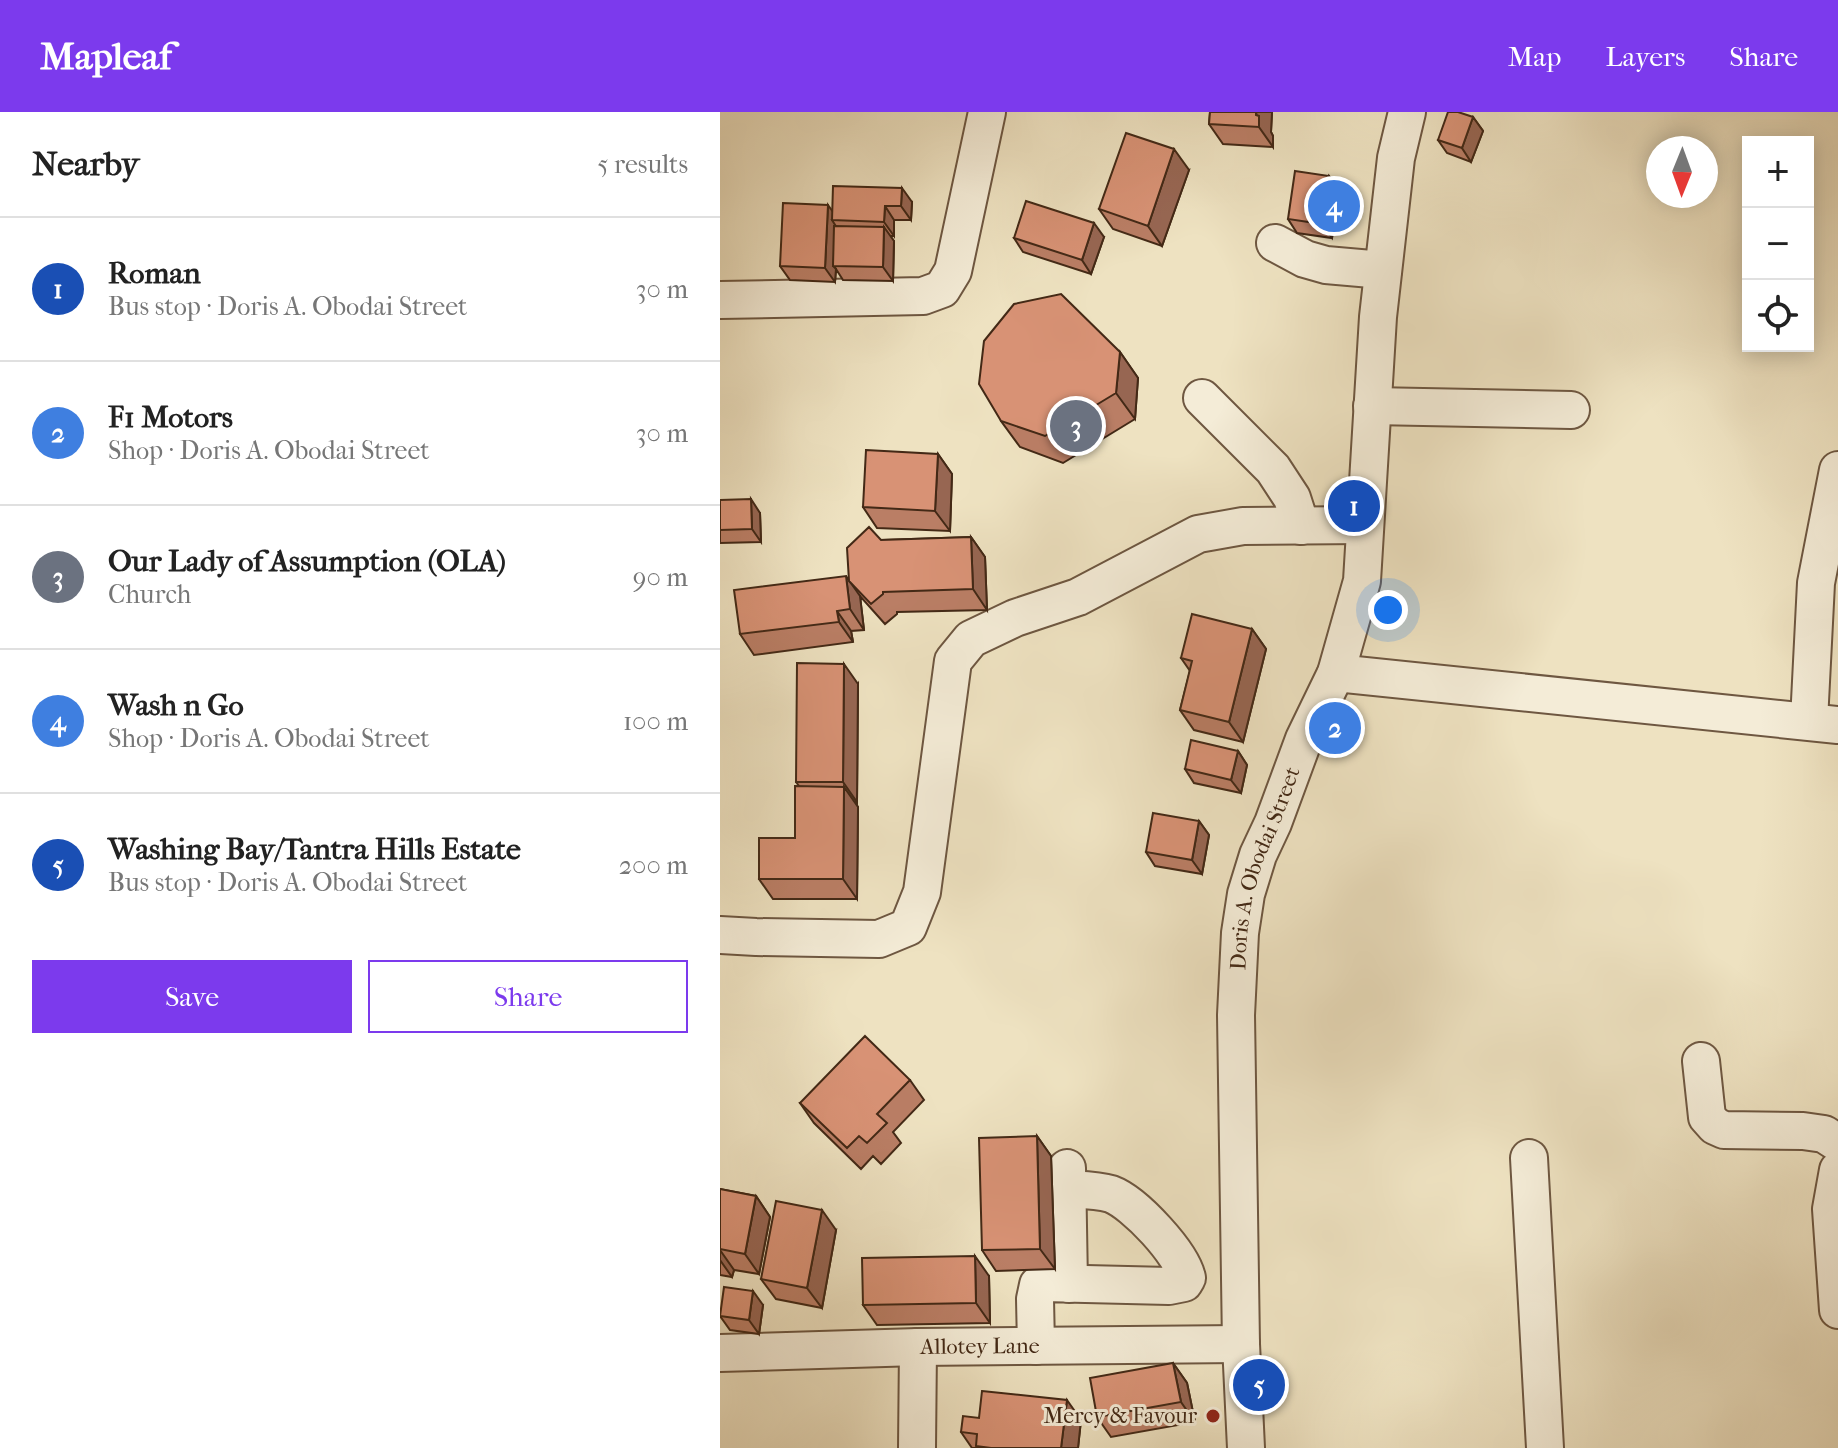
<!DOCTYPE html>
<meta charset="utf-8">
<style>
:root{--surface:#fff;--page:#f6f6f6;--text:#222;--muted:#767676;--line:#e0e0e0;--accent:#7c3aed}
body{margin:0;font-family:"IM FELL French Canon",serif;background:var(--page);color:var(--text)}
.controls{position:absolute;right:24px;top:24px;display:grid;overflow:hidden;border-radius:0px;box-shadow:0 4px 20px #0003}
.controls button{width:72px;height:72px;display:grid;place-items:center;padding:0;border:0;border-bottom:2px solid var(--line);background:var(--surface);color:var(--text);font:40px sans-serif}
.compass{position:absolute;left:926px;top:24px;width:72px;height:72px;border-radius:50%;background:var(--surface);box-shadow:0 4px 20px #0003;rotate:181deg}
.you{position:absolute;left:668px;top:498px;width:28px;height:28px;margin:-20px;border:6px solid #fff;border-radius:50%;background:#1a73e8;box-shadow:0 0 0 12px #1a73e833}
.badge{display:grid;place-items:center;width:52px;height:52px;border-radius:50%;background:var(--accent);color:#fff;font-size:26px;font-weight:700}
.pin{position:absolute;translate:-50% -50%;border:4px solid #fff;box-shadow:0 2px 8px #0006}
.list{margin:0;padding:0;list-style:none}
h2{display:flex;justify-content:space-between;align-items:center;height:104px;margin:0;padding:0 32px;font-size:34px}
h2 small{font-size:26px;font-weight:400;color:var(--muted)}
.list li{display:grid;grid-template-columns:52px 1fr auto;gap:24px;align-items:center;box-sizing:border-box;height:144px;padding:0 32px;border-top:2px solid var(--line)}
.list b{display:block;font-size:30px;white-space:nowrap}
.list p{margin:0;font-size:26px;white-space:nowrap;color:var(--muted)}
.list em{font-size:26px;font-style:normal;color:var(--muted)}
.actions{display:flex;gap:16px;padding:24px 32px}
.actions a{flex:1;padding:18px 0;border:2px solid var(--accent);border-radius:0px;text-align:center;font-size:28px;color:var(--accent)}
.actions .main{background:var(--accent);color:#fff}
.icon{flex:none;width:44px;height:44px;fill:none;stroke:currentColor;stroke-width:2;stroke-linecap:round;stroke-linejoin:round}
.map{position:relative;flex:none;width:1118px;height:1336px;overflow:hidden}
header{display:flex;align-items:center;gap:48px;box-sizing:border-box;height:112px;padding:0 40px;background:var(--accent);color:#fff}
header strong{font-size:38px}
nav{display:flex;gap:44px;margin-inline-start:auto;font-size:28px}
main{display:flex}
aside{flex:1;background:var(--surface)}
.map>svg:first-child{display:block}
</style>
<header>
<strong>Mapleaf</strong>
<nav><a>Map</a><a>Layers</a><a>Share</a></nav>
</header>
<main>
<aside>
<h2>Nearby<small>5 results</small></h2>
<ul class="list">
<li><span class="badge" style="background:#1a4fb4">1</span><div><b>Roman</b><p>Bus stop · Doris A. Obodai Street</p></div><em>30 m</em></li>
<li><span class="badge" style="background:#3f7fe0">2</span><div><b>F1 Motors</b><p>Shop · Doris A. Obodai Street</p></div><em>30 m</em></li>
<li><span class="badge" style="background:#6b7280">3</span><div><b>Our Lady of Assumption (OLA)</b><p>Church</p></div><em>90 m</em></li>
<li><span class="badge" style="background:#3f7fe0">4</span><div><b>Wash n Go</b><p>Shop · Doris A. Obodai Street</p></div><em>100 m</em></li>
<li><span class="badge" style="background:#1a4fb4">5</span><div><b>Washing Bay/Tantra Hills Estate</b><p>Bus stop · Doris A. Obodai Street</p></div><em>200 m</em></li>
</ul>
<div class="actions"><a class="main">Save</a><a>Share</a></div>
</aside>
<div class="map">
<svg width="1118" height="1336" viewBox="0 0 1118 1336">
<rect width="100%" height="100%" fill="#eee2c1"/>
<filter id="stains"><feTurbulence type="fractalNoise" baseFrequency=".0025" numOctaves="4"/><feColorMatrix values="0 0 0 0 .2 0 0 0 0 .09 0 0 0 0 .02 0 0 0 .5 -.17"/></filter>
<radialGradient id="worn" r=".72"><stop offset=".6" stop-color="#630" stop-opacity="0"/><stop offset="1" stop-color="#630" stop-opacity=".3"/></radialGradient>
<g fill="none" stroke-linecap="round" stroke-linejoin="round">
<defs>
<g id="minor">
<path d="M555 131 585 147 606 153 663 158"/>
<path d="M0 188 203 184 222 177 233 159 267 0"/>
<path d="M482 286 553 357 572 386 581 414"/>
<path d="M652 294 851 298"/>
<path d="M616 561 1118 613"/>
<path d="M1089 609 1096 471 1118 358"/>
<path d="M0 823 36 825 159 827 188 815 202 780 233 549 251 527 295 506 358 485 478 422 523 414 645 413"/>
<path d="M981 949 987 1005 995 1014 1004 1018 1083 1019 1104 1022 1118 1031"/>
<path d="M809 1046 825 1336"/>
<path d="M347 1056 349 1172"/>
<path d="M1118 1058 1111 1097 1118 1198"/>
<path d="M316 1234 315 1187 318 1173 324 1171 449 1174 464 1171 467 1166C462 1142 415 1091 391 1082 377 1078 361 1078 346 1077"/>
<path id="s1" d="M0 1241 198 1235 521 1232"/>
<path d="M197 1336 198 1235"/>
<path id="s2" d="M526 1336 521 1232 516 903 520 821 526 782 538 743 553 711 584 627 616 561 642 469 658 205 676 46 687 0"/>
</g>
</defs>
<use href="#minor" stroke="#6e5741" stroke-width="40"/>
<use href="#minor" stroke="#f4ecd7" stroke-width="36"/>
</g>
<path fill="#ba7e65" stroke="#432916" stroke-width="2" d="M490 0H552L551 20 553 24V35L503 32 489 12Z
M753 5 763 19 751 50 727 41 718 28Z
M469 58 442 134 393 117 379 97Z
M609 64 619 77 612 126 577 121 568 107Z
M192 90 191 108H174V124H170L174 129 173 169 123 168 116 157 115 170 70 168 60 154 112 99Z
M384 125 371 162 303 140 294 126Z
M400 240 418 266 415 307 343 351 300 335 281 309Z
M218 342 232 362 230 419 157 416 143 395Z
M0 388 40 401 41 430 0 431Z
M251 425 265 445 267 498 177 500V502L165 512 140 484 144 518 131 519 133 530 34 543 20 522 129 469 161 428Z
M532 517 546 537 523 630 474 618 460 598 470 559 461 546Z
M138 572 137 690H135L138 695 137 787H53L39 767 75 726 79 674 76 670Z
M518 639 527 653 521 681 474 671 465 657Z
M479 709 489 723 482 762 435 754 426 740Z
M190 968 204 988 173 1020 181 1031 161 1052 153 1044 141 1057 94 1011 80 991Z
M317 1024 331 1044 335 1157 276 1159 262 1138Z
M0 1077 36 1084 50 1105 39 1162 14 1158 12 1165 0 1163Z
M116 1118 102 1196 56 1187 41 1167Z
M269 1164 270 1211 157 1213 143 1193Z
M43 1193 39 1222 10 1218 0 1204Z
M453 1251 467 1271 475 1310 391 1325 377 1305Z
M259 1306 361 1308 358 1336H252L241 1320Z"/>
<path fill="#976652" stroke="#432916" stroke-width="2" d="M536 0H552L551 20 553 24V35L539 15Z
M753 5 763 19 751 50 742 36Z
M454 37 469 58 442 134 428 114Z
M609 64 619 77 612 126 602 112Z
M182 76 192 90 191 108 181 94Z
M108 93 118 107 112 108 117 116 113 154 116 157 115 170 105 156Z
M165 94 174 108V124L164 110Z
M374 111 384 125 371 162 362 148Z
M164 115 174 129 173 169 163 155Z
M400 240 418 266 415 307 396 281Z
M218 342 232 362 230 419 215 399Z
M31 387 40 401 41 430 32 417Z
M251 425 265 445 267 498 253 477Z
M126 464 140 484 144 518 130 497Z
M117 499 131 519 133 530 119 510Z
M532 517 546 537 523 630 509 610Z
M124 552 138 572 137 690 123 670Z
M518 639 527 653 521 681 511 668Z
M124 675 138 695 137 787 123 767Z
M479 709 489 723 482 762 472 748Z
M317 1024 331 1044 335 1157 320 1137Z
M36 1084 50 1105 39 1162 25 1142Z
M102 1098 116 1118 102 1196 87 1176Z
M0 1138 14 1158 12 1165 0 1148Z
M255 1144 269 1164 270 1211 256 1191Z
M33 1179 43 1193 39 1222 29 1208Z
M453 1251 467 1271 475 1310 461 1290Z
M347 1288 361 1308 358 1336H341Z"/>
<path fill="#d89275" stroke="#432916" stroke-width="2" d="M490 0H536V3L539 4V15L489 12Z
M728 0H738L753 5 742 36 718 28Z
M406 21 454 37 428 114 379 97Z
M575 59 609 64 602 112 568 107Z
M113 74 182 76 181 94H165L164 110 112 108Z
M306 89 374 111 362 148 294 126Z
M63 91 108 93 105 156 60 154Z
M114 114 164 115 163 155 113 154Z
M341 182 400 240 396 281 325 324 281 309 259 272 264 229 294 192Z
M146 338 218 342 215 399 143 395Z
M31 387 32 417 0 418V388Z
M149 415 161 428 251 425 253 477 163 480V482L151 492 129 469 127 436Z
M126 464 130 497 117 499 119 510 20 522 14 478Z
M472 502 532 517 509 610 460 598 472 549 461 546Z
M77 551 124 552 123 670H76Z
M471 628 518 639 511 668 465 657Z
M75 674 124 675 123 767H39V726H75Z
M433 701 479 709 472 748 426 740Z
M145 924 190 968 157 1002 167 1011 147 1031 139 1024 127 1036 80 991Z
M317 1024 320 1137 262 1138 259 1026Z
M0 1077 36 1084 25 1142 0 1137Z
M56 1089 102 1098 87 1176 41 1167Z
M255 1144 256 1191 143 1193 142 1146Z
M4 1175 33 1179 29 1208 0 1204Z
M453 1251 461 1290 377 1305 370 1266Z
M262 1279 347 1288 341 1336H271L256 1334 257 1322 241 1320 243 1304 259 1306Z"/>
<circle fill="#8f2418" stroke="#f4ecd7" stroke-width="3" cx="493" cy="1304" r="8"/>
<g text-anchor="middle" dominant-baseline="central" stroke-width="6" stroke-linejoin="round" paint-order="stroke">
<g font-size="22" fill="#432916" stroke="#f4ecd7">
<text stroke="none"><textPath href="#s2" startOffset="584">Doris A. Obodai Street</textPath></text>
<text stroke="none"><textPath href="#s1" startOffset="260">Allotey Lane</textPath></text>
</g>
<g font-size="22" fill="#432916" stroke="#f4ecd7" text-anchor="end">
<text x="477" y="1304">Mercy &amp; Favour</text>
</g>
</g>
<rect width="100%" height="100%" filter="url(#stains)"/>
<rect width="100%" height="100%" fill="url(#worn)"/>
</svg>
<div class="controls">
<button>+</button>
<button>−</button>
<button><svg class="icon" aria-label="locate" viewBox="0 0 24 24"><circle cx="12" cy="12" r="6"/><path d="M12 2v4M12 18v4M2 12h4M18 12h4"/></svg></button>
</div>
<svg class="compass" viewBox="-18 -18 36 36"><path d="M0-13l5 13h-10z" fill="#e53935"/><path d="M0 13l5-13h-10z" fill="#767676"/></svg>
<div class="you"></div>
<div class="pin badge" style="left:634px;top:394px;background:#1a4fb4">1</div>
<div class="pin badge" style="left:615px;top:616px;background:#3f7fe0">2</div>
<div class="pin badge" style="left:356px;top:314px;background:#6b7280">3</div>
<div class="pin badge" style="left:614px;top:94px;background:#3f7fe0">4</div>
<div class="pin badge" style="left:539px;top:1273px;background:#1a4fb4">5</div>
</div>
</main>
